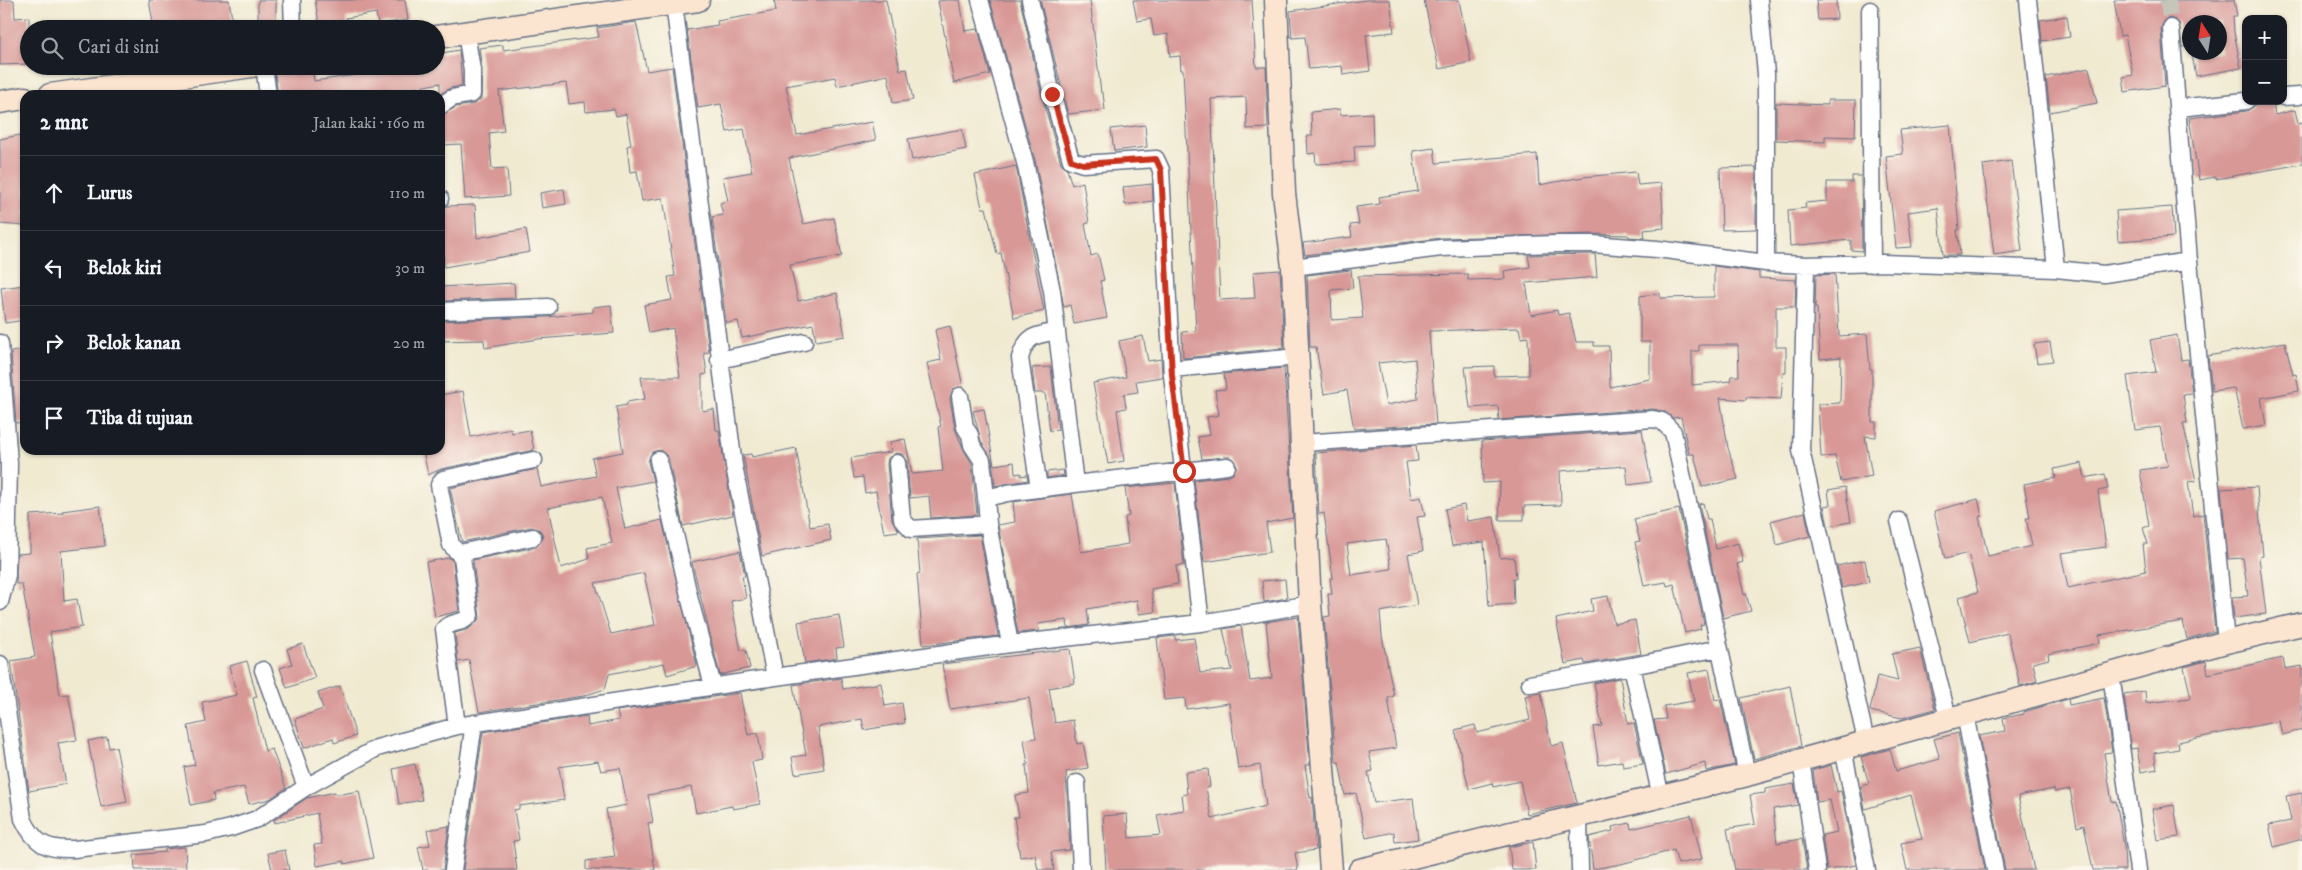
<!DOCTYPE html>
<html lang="id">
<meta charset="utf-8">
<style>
:root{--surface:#171b24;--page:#20242c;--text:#f1f3f6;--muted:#9ea1a6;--line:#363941}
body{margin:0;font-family:"IM FELL DW Pica",serif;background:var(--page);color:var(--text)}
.controls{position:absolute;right:15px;top:15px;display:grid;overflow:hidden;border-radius:10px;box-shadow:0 1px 4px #0004}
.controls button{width:45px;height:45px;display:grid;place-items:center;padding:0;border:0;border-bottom:1px solid var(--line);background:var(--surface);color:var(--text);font:25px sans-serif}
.compass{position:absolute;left:2182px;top:15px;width:45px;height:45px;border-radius:50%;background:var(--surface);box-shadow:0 1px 4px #0004;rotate:348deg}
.stop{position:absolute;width:15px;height:15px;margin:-11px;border:4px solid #c8321e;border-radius:50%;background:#fff}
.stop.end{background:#c8321e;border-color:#fff;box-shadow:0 1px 5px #0008}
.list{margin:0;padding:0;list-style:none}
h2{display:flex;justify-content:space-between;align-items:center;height:65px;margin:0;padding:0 20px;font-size:21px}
h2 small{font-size:16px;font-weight:400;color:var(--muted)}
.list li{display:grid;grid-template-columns:32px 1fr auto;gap:15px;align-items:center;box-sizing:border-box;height:75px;padding:0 20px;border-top:1px solid var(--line)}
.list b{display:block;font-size:19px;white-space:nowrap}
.list em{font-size:16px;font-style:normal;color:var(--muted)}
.icon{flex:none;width:28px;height:28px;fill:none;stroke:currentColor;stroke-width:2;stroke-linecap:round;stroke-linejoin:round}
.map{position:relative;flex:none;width:2302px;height:870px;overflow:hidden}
.search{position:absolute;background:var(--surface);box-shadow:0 1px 4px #0004;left:20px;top:20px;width:425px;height:55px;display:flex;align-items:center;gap:12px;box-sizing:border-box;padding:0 18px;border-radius:28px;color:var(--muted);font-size:19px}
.panel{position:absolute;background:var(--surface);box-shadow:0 1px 4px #0004;left:20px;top:90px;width:425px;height:365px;border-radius:15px}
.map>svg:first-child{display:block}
</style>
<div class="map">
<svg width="2302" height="870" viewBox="0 0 2302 870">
<rect width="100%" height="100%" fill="#fbf7ec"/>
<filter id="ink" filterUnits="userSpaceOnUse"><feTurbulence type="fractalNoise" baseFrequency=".02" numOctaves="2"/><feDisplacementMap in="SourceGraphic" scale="10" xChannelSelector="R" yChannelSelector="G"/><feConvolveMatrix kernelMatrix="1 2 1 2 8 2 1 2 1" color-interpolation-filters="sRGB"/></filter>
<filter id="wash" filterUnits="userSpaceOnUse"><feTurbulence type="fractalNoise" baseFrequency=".0096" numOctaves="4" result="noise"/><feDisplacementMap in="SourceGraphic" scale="20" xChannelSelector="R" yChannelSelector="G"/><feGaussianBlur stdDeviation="1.12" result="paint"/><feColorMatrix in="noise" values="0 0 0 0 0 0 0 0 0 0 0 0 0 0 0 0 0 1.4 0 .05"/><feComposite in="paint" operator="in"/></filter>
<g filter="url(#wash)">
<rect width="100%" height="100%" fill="#f0ead1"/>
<g id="blocks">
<path fill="#d89896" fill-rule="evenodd" d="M0 0H14L15 18 29 17V64L0 65Z
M149 0H229L233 25 210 29H154Z
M258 0H276V28H258Z
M315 0H405L408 20 378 24 376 13 346 18 348 29H320Z
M774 0H886L900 70 907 69 913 100 893 103 888 75 837 86 835 77 786 86 797 135 872 122 876 140 789 158 803 224 834 218 842 256 790 265 798 301 837 293 845 336 816 341 813 324 742 338 738 321 726 323 712 217 723 215 720 203 728 201 723 177 752 172 744 129 727 132 721 104 698 108 687 30 718 25 717 21 776 11Z
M946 0H960L965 31 978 29 990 74 954 83 938 1Z
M990 0H1020L1042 97 1061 163 1067 169 1072 185 1083 182 1089 223 1085 224 1091 256 1098 254 1104 280 1100 281 1107 318 1074 324 1070 305 1064 307 1035 160Z
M1040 0H1090L1101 93H1103L1105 110 1068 114Z
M1133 0H1252L1256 67H1266L1268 128 1247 129 1246 97 1211 99 1220 300 1255 298 1253 272 1280 270 1284 348 1183 358 1182 332 1196 331 1183 70H1181L1180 56 1170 57 1168 34 1154 36 1151 19 1137 21Z
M1366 0H1390L1394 32 1366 35 1370 71 1343 75 1342 66 1309 69 1305 37 1292 38 1290 11Z
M1424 0H1459L1471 62 1439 69Z
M1816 0H1836L1837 19 1818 20Z
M2114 0H2234L2237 16H2233L2234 32 2241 68 2196 76 2192 55 2220 52V22H2190V46L2182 47 2179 23 2170 18 2165 20 2161 28 2165 86 2125 92 2123 77 2133 75 2125 35 2120 36Z
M2067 16 2070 37 2042 41 2040 20Z
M636 22 647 71 672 67 709 352 704 353 707 374 702 375V411L714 409 716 430H719L733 515 683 526 668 457 660 450 652 452 648 462 653 481 616 488 625 529 662 520 697 666 667 675 664 663 609 674 605 689 583 696 479 712 469 660 458 662 455 633 469 629 480 618 473 560 536 547 542 540 543 535 540 530 531 527 462 542 450 488 537 469 541 487 596 476 592 458 623 452 616 407 627 405V402L645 399 641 377H680L673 328 649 333 644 305 672 300 668 277 675 276 663 198 642 201 637 171 630 172 627 146 631 145 626 114 616 116 614 109 586 112 585 102 569 104 566 83 499 91 504 131 489 133 492 169 507 168 509 196 465 199 461 144 440 145V116L456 107 474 104 481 99 482 70 479 48 503 45V50L599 37 597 28ZM602 497 612 543 587 548 589 559 561 568 548 508ZM644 573 655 625 611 634 595 583Z
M459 50 462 86 450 88 440 94V83L409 89V95H278L274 67 298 66 299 69 312 67 314 81 363 74 362 66H436V54Z
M2089 68 2097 103 2050 112 2046 77Z
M1828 100H1856L1855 137 1825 136V142L1776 140V103L1828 105Z
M2273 102 2275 115 2295 110 2298 124 2302 123V164L2216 179 2215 177 2199 180 2189 118 2247 111 2255 105Z
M1340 109V115L1372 113 1373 145 1354 146 1355 162 1316 164 1315 153 1308 154 1307 136H1312L1311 112Z
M1145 125 1147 147 1114 151 1111 129Z
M1950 125 1959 230H1957L1960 255H1943L1938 208 1908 212 1912 247 1896 248 1886 156 1903 154 1900 130Z
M962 129 966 149 912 160 908 139Z
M25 134V226L0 224V139Z
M1434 148 1436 163 1537 154 1539 185 1583 177 1636 172 1638 185 1661 183 1664 228 1644 230 1645 238 1629 237 1628 235 1592 234 1441 238 1305 255 1303 243 1352 237 1350 225 1359 224 1356 207 1380 204 1379 197 1418 191 1413 151Z
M2011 161 2022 251 1994 255 1983 165Z
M1016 166 1044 311 1014 318 1001 253 997 254 986 208H982L975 175Z
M1756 167V229L1722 230 1720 168Z
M1852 176H1861L1862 251 1851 250V240L1790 246 1788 210 1806 208 1805 203 1827 201V182H1852Z
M1152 184 1153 201 1125 205 1123 187Z
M564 189 566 204 542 208 540 193Z
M475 205 477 238 526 229 530 252 444 267 440 209 446 206Z
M2172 207 2174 237 2118 241 2116 211Z
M1595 254 1597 277 1526 283 1531 315 1557 310 1558 315 1569 313 1576 342H1594V346H1609L1610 387 1650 379V342H1640V296L1660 293V298L1714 297V266L1759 272V278L1796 280 1795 307H1776V347H1786V373H1783L1781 399 1746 397V400L1720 398 1728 448 1738 479 1702 487 1694 454H1689L1681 417 1673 418 1664 411 1652 409 1499 420 1498 406 1470 408 1465 367 1494 366V376L1529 375 1528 337 1521 338 1519 328 1429 331 1436 424 1354 429 1347 390 1324 394 1316 347H1310L1307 275 1351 270 1353 288 1331 290 1332 320 1363 318 1358 276 1468 274V280L1505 279 1504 271 1530 267 1528 255ZM1699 345H1738L1739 376H1731L1730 381 1692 385V351H1699ZM1415 359 1418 399 1386 405 1378 363Z
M1835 274 1839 336 1867 334 1870 369H1872V422H1876V437L1865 436 1872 476 1841 482 1835 456 1821 457 1818 404 1840 403 1841 357 1820 359 1817 308H1815L1816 275Z
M514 283 515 298 440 301V287Z
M25 285V320L5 323 1 288Z
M611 305 614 333 538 339 485 348 484 340 440 341V321L548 317 593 312V307Z
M950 326 963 387 953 389 950 398 955 429 964 450 972 464 977 515 931 518 929 496 910 498 907 462 902 454 896 453 888 458 887 464 892 520 899 531 884 533 876 491 865 493 863 477 854 478 851 458 891 452 890 442 905 439 912 474 943 471 938 427 941 426 927 363 941 360 935 330Z
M2177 335 2181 360 2188 359 2192 393 2183 394 2187 423H2183L2196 481 2188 482 2193 516 2203 514 2215 631 2187 639 2183 621 2099 635 2100 643 2048 654 2049 659 2033 663 2037 681 2020 686 2008 633 1970 642 1959 597 1978 592 1968 553 1945 559 1934 511 1978 499 1982 516 1979 517 1988 556 2032 546 2026 518H2030L2024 484 2056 478 2054 469 2082 463 2085 478 2105 474 2108 489 2098 491 2106 547 2061 553 2068 588 2146 571 2143 544H2148L2143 528 2149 526 2140 470 2168 466 2160 427 2135 430 2127 376 2156 372 2150 340Z
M1143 336 1148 361 1161 359 1162 377 1136 381 1138 392 1124 394 1126 408 1117 410 1124 461 1108 464 1093 383 1126 377 1119 341Z
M2050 342 2053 361 2037 363 2034 344Z
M2285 342 2293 375 2296 374 2299 391 2261 398 2266 425 2243 429 2234 388 2212 391 2208 356Z
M22 350 25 356V422L16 423 11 352Z
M1051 367 1058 430 1050 431 1045 393H1035L1032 368Z
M1284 368 1293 518 1266 523 1270 552 1204 562 1194 480 1229 476 1233 474 1237 465 1230 457 1202 459 1198 437 1210 435 1207 417 1219 415 1215 390 1226 389 1224 374Z
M463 391 471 437 511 429 512 433 530 430 534 450 441 469 428 475 423 450H440V395Z
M984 409 994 465 1014 462 1015 474 1021 473V476L1027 475 1028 480 995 486 992 459 981 441 973 411Z
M1642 430 1651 482 1628 485 1626 466 1560 471 1561 505 1524 506V520H1499L1500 482 1483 483 1482 441Z
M1416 445 1418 461 1406 462 1411 499 1421 497 1425 516 1417 517 1423 551 1408 554 1417 605 1380 612 1382 636 1394 696 1388 698 1396 748 1369 752 1373 771 1368 772 1374 803 1413 798 1418 839 1395 842 1394 832 1366 838 1356 793 1345 795 1339 762H1336L1324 617 1330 616 1328 594H1332L1330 578H1333L1324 513 1319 514 1316 453ZM1386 539 1391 569 1351 575 1347 544Z
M796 448 810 527 828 524 831 540 762 556 743 455 751 454 752 457Z
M1063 470 1064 475 1047 478V472Z
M1175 483 1184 565 1176 566 1178 584 1151 589 1155 612 1139 614 1137 600 1087 609 1089 625 1068 628 1067 620 1038 624 1039 631 1018 633 998 525 1015 522 1013 502 1072 494 1081 552 1128 544 1125 517 1129 516 1125 488Z
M1845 487 1851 522 1828 526 1824 506 1830 505 1828 490Z
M2257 487 2263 556 2259 557 2266 614 2234 618 2232 597 2248 596 2243 558 2228 559 2221 489Z
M1703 503 1707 519H1710L1716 549 1738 543 1743 562 1737 564 1744 595 1746 594 1751 611 1723 618 1699 504Z
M1464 505 1467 521 1494 517 1500 558 1514 557 1516 578H1513L1514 604 1489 606 1484 542 1452 546 1445 509Z
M100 506 105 546 61 551 64 601 77 599 82 627 50 632 60 695 68 694 77 740 58 743 66 784 29 791 11 661 35 657 22 584H16L17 554 30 553V515L63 513 62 511Z
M1679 509 1704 624 1700 625 1701 629 1685 633 1674 584 1667 586 1666 582 1644 586 1635 542 1640 541 1634 519Z
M1805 512 1810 536 1777 545 1771 521Z
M980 535 998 636 923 645 917 574 920 573 917 539Z
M740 551 745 576H742L746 598 731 601 741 651 746 650 750 668 720 675 692 562Z
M449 558 453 561 459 611 435 617 426 562Z
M1865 560 1869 582 1842 588 1837 566Z
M1285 579 1287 598 1264 602 1262 581Z
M1608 596 1614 624 1635 620 1641 654 1585 664 1584 660 1565 664 1556 619 1593 611 1591 599Z
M839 615 844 647 836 648 837 658 805 663 798 622Z
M1298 617 1310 765H1305L1310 798 1312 797 1316 850 1295 853 1298 870H1106L1103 816 1127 814 1129 838 1161 835 1157 815 1184 810 1182 795 1187 794 1185 772 1208 769 1210 787 1206 788 1212 819 1266 806 1260 765 1238 769 1229 703 1186 709 1185 698 1164 700 1157 638 1175 636V640L1194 638 1200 673 1232 670 1223 629 1241 626 1250 681 1272 678 1266 622Z
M303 644 315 678 287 688 280 668 292 664 287 649Z
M1920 648 1935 709 1902 718 1870 711 1877 676 1898 681 1892 654Z
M1070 649 1075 683 1049 688 1055 723 1073 720 1077 744 1083 743 1088 768 1066 772 1070 850 1051 852 1054 870H1038L1035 855 1020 857 1014 817H1019L1015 795 1029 793 1026 765 1028 764 1024 740 1036 738 1029 698 950 709 942 664Z
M2283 658 2285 669 2302 666V730L2282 735 2279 721 2178 742 2179 749 2154 753 2157 769 2141 772 2137 748 2131 749 2124 694 2145 691 2146 703 2191 698 2184 667 2206 661 2208 674Z
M247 661 257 697 253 698 265 751 272 749 286 788 270 799 249 804 244 787 213 793 214 800 191 805 184 767 195 765 188 726 206 722 202 702 237 695 229 666Z
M1709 669 1715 700 1720 699 1735 765 1706 771 1705 763 1666 774 1654 720 1666 719 1664 706 1694 701 1688 673Z
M841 678 843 689 881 683 885 706 902 703 905 723 864 730 862 719 818 727 824 769 795 774 792 757 806 755 793 685Z
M1620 678 1628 724 1634 723 1643 764 1623 767 1622 761 1599 765 1593 727 1602 726 1594 683Z
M340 686 356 736 334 743 333 738 304 748 295 719 323 709 318 693Z
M1790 686 1801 746 1754 759 1741 698Z
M740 693 748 735 758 733 762 760 752 762 760 804 733 809 732 806 696 813 691 787 648 795 653 822 648 823 655 870H586V861L615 857 606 809 627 805 620 768 601 771 598 761 559 767 564 800 519 806V809L514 810 519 840 513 841 517 870H463L483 732 587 716 588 726 619 720 617 711Z
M1541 693 1551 746 1563 743 1577 803 1527 814 1520 781 1493 787 1492 783 1469 789 1455 730 1475 725 1477 733 1530 720 1525 696Z
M2104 698 2112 752 2104 753 2112 802 2116 801 2124 846 2125 870H2093L2084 825 2077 827 2070 789 2054 792V789L2018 796 2034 870H2005L1979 736 2005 731 2003 718 2024 714V712L2068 699 2069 705Z
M1958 733 1985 870H1907L1901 843 1922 839 1911 795 1865 809 1861 786 1869 784 1861 757 1890 749 1896 771 1940 759 1934 739Z
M107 737 109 748 116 747 127 802 101 807 88 741Z
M415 764 422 800 399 804 393 769Z
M1831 765 1837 792 1841 791 1856 865 1827 870 1822 835 1837 832 1830 800 1817 802 1813 770Z
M1794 784 1798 805 1773 809 1777 843 1802 839 1807 870H1735L1727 829 1755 824 1750 795 1765 793V789Z
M359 791 373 858 344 864V861L317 866 314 845 322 844 317 813 275 823 274 820 307 798 335 792 336 795Z
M2302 793V839L2274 847 2269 825 2291 821 2286 796Z
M2174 805 2179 837 2157 840 2152 809Z
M1691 815 1702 859 1678 864 1674 850 1621 864 1593 869 1589 837 1613 831 1612 827 1630 823 1631 829Z
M449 826 443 870H423L418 847 430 845 427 830Z
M1533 842 1536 870H1512L1509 847Z
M185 847 186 870H135L134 855 165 852V849Z
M285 850 289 870H272L268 853Z"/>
</g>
</g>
<g filter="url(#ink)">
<use href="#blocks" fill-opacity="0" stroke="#667086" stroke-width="1"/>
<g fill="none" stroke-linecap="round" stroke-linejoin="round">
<path stroke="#c5c5ba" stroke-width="16" stroke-dasharray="16 8" stroke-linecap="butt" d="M2168 0 2171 28"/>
<defs>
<path id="street" d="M292 0 293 29
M980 0 1025 162 1052 291 1075 484
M1030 0 1052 94 1071 160 1083 164 1156 159 1161 170 1172 375 1201 623
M1759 0 1766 74V263
M2028 0 2056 269
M674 4 734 466 775 677
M1870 10 1872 264
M2171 28 2189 261
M264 66 268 95
M2283 97 2299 96
M440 106 452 98 472 94V70L466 33
M2178 108 2246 101
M440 198V199
M1806 265 1801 450 1866 741
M1293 267 1441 248 1556 244H1592L1657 249 1766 263 1806 265 1883 263 2056 269 2104 274 2189 261 2226 642
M440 311 548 307
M0 343 9 463 7 575 0 602
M719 360 804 342
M1172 369 1297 357
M960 396 965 427 970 435 972 445 982 460 986 498
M1302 443 1653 419 1662 421 1673 432 1747 775
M658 460 690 600 713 686
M897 463 902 519 911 529 988 524
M1039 489 1020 358C1027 334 1035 336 1057 331
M1899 521 1948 718
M460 553 533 537
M1010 644 988 524 986 498 1007 493 1075 484 1227 466
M0 664 23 819C35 844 46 850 74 849L206 834 231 828 257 819 306 787 377 748 457 726 775 677 1010 644 1201 623 1310 604
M1632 666 1661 797
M263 670 306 787
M2111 674 2138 870
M1530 684 1632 666 1719 648
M1965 714 1995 870
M457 726 444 629C451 620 463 625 470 615L462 557 451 545 439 485 443 479 534 460
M1843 748 1867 870
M1801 760 1817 870
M1077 783 1081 870
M1579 818 1580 870
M453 870 474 723"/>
<path id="secondary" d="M1276 0 1284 193 1293 267 1310 604 1331 870
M436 37 698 0
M50 95 252 66
M0 102 25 98
M1360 870 1747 775 2226 642 2302 624"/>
</defs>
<use href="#street" stroke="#667086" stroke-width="19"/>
<use href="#secondary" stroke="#667086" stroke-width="25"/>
<use href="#street" stroke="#fff" stroke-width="16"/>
<use href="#secondary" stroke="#fce5d0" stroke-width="22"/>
</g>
</g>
<g fill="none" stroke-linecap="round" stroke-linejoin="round" filter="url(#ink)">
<path stroke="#c8321e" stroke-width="6" d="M1052 94 1071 160 1083 164 1156 159 1161 170 1172 375 1184 471"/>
</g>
</svg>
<div class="controls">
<button>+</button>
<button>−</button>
</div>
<svg class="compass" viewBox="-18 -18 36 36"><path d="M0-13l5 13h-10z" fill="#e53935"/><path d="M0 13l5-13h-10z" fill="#9ea1a6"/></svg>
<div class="stop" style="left:1184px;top:471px"></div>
<div class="stop end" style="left:1052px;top:94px"></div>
<div class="search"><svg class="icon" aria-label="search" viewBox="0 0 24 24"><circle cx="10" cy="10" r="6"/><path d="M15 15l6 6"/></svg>Cari di sini</div>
<section class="panel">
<h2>2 mnt<small>Jalan kaki · 160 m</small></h2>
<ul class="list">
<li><svg class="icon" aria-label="ahead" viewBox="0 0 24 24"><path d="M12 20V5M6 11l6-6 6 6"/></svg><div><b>Lurus</b></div><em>110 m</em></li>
<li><svg class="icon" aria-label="left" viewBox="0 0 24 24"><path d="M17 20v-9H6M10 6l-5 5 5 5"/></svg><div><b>Belok kiri</b></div><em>30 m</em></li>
<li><svg class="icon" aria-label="right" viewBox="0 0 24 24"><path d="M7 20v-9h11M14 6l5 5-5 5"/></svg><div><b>Belok kanan</b></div><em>20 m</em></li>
<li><svg class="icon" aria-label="arrive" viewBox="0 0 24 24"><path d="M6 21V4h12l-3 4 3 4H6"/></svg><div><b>Tiba di tujuan</b></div></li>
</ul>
</section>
</div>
